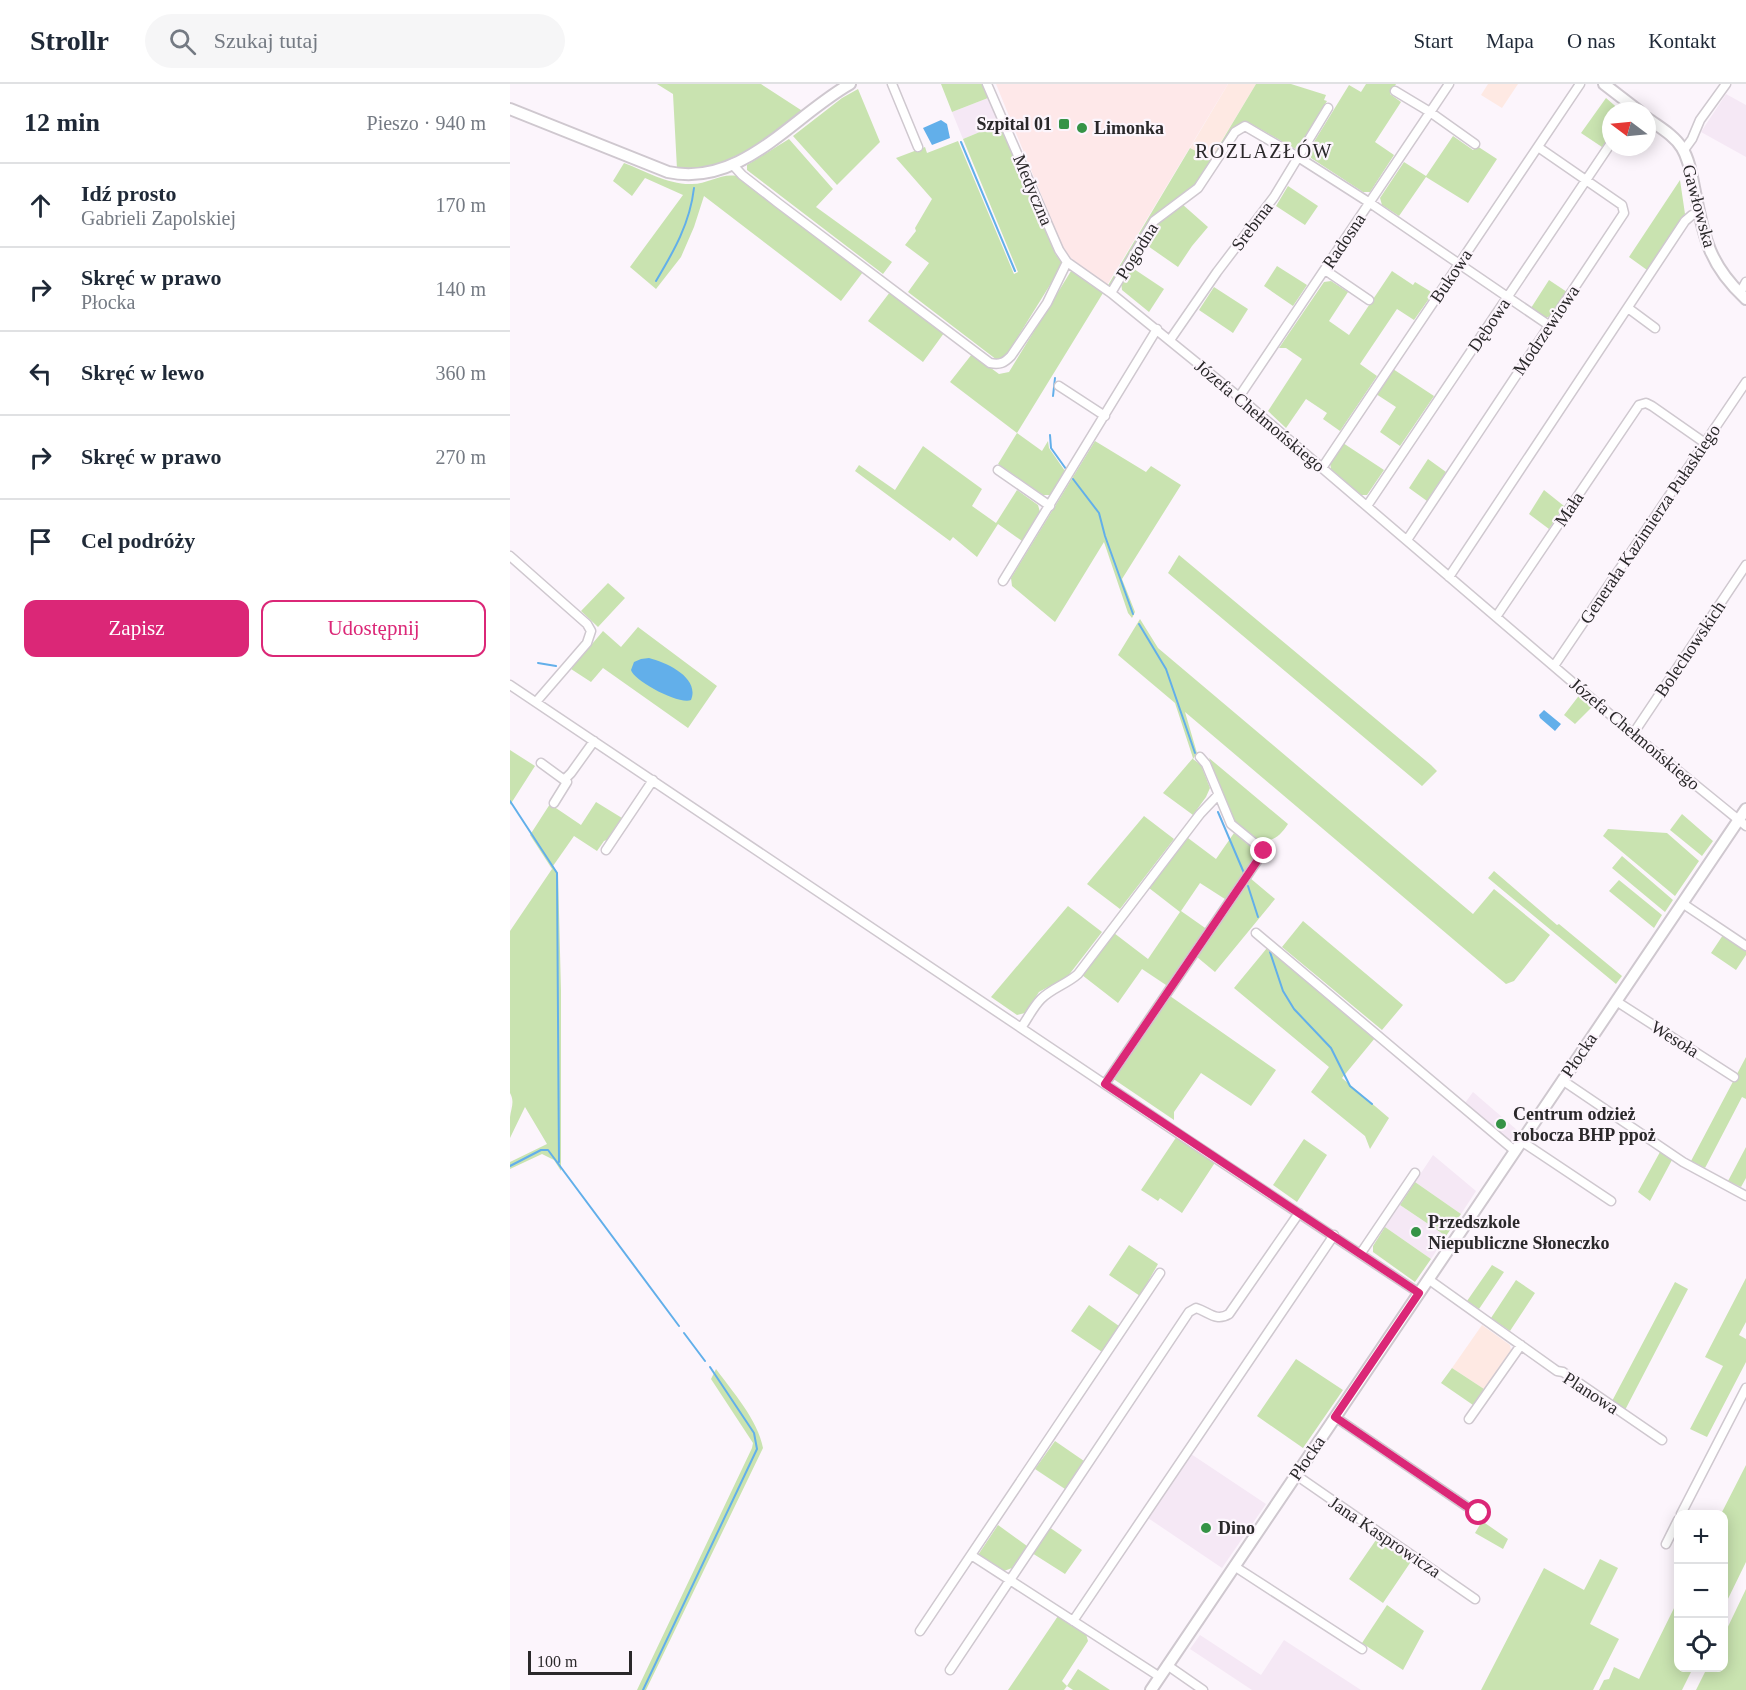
<!DOCTYPE html>
<html lang="pl">
<meta charset="utf-8">
<style>
:root{--surface:#fff;--page:#f6f6f7;--text:#1f2937;--muted:#747a83;--line:#e0e1e3;--accent:#db2777}
body{margin:0;font-family:Georgia,serif;background:var(--page);color:var(--text)}
.controls{position:absolute;right:18px;bottom:18px;display:grid;overflow:hidden;border-radius:12px;box-shadow:0 3px 15px #0003}
.controls button{width:54px;height:54px;display:grid;place-items:center;padding:0;border:0;border-bottom:2px solid var(--line);background:var(--surface);color:var(--text);font:30px sans-serif}
.compass{position:absolute;left:1092px;top:18px;width:54px;height:54px;border-radius:50%;background:var(--surface);box-shadow:0 3px 15px #0003;rotate:286deg}
.scale{position:absolute;left:18px;bottom:15px;width:104px;box-sizing:border-box;padding-left:6px;border:3px solid #2a282a;border-top:0;font-size:16px;line-height:21px;white-space:nowrap;color:#2a282a;-webkit-text-stroke:4px #fcf5fc;paint-order:stroke}
.stop{position:absolute;width:18px;height:18px;margin:-14px;border:4px solid #db2777;border-radius:50%;background:#fff}
.stop.end{background:#db2777;border-color:#fff;box-shadow:0 2px 6px #0008}
.list{margin:0;padding:0;list-style:none}
h2{display:flex;justify-content:space-between;align-items:center;height:78px;margin:0;padding:0 24px;font-size:26px}
h2 small{font-size:20px;font-weight:400;color:var(--muted)}
.list li{display:grid;grid-template-columns:39px 1fr auto;gap:18px;align-items:center;box-sizing:border-box;height:84px;padding:0 24px;border-top:2px solid var(--line)}
.list b{display:block;font-size:22px;white-space:nowrap}
.list p{margin:0;font-size:20px;white-space:nowrap;color:var(--muted)}
.list em{font-size:20px;font-style:normal;color:var(--muted)}
.actions{display:flex;gap:12px;padding:18px 24px}
.actions a{flex:1;padding:14px 0;border:2px solid var(--accent);border-radius:12px;text-align:center;font-size:21px;color:var(--accent)}
.actions .main{background:var(--accent);color:#fff}
.icon{flex:none;width:33px;height:33px;fill:none;stroke:currentColor;stroke-width:2;stroke-linecap:round;stroke-linejoin:round}
.map{position:relative;flex:none;width:1236px;height:1606px;overflow:hidden}
header{display:flex;align-items:center;gap:36px;box-sizing:border-box;height:84px;padding:0 30px;background:var(--surface);border-bottom:2px solid var(--line)}
header strong{font-size:28px}
nav{display:flex;gap:33px;margin-inline-start:auto;font-size:21px}
.search{width:420px;height:54px;background:var(--page);display:flex;align-items:center;gap:15px;box-sizing:border-box;padding:0 21px;border-radius:33px;color:var(--muted);font-size:22px}
main{display:flex}
aside{flex:1;background:var(--surface)}
.map>svg:first-child{display:block}
</style>
<header>
<strong>Strollr</strong>
<div class="search"><svg class="icon" aria-label="search" viewBox="0 0 24 24"><circle cx="10" cy="10" r="6"/><path d="M15 15l6 6"/></svg>Szukaj tutaj</div>
<nav><a>Start</a><a>Mapa</a><a>O nas</a><a>Kontakt</a></nav>
</header>
<main>
<aside>
<h2>12 min<small>Pieszo · 940 m</small></h2>
<ul class="list">
<li><svg class="icon" aria-label="ahead" viewBox="0 0 24 24"><path d="M12 20V5M6 11l6-6 6 6"/></svg><div><b>Idź prosto</b><p>Gabrieli Zapolskiej</p></div><em>170 m</em></li>
<li><svg class="icon" aria-label="right" viewBox="0 0 24 24"><path d="M7 20v-9h11M14 6l5 5-5 5"/></svg><div><b>Skręć w prawo</b><p>Płocka</p></div><em>140 m</em></li>
<li><svg class="icon" aria-label="left" viewBox="0 0 24 24"><path d="M17 20v-9H6M10 6l-5 5 5 5"/></svg><div><b>Skręć w lewo</b></div><em>360 m</em></li>
<li><svg class="icon" aria-label="right" viewBox="0 0 24 24"><path d="M7 20v-9h11M14 6l5 5-5 5"/></svg><div><b>Skręć w prawo</b></div><em>270 m</em></li>
<li><svg class="icon" aria-label="arrive" viewBox="0 0 24 24"><path d="M6 21V4h12l-3 4 3 4H6"/></svg><div><b>Cel podróży</b></div></li>
</ul>
<div class="actions"><a class="main">Zapisz</a><a>Udostępnij</a></div>
</aside>
<div class="map">
<svg width="1236" height="1606" viewBox="0 0 1236 1606">
<rect width="100%" height="100%" fill="#fcf5fc"/>
<path fill="#f5e8f5" d="M1216 10 1236 21V73L1191 48Z
M478 14 489 40 453 55 442 28Z
M963 1008 1007 1046 1000 1057 955 1019Z
M923 1071 966 1107 951 1130 905 1098Z
M890 1121 936 1152 921 1175 875 1143Z
M681 1370 756 1420 712 1484 638 1434Z
M690 1551 751 1591 774 1556 851 1606H742L680 1565Z"/>
<path fill="#fee9e3" d="M718 0H746L700 76 680 64Z
M978 0H1008L992 24 971 11Z
M972 1241 1000 1261 1001 1266 974 1305 942 1284Z"/>
<path fill="#fee8e9" d="M486 0H718L596 203 555 169Z"/>
<path fill="#c9e3b0" d="M147 0H251L294 28 252 60 199 84 186 88 167 85 163 10Z
M431 0H472L478 14 442 28Z
M746 0H781L816 11 814 16 817 17 787 66 738 38 736 41H728L688 99 655 124 600 203H597L680 64 701 75Z
M856 0H886L880 10 891 18 865 58 884 71 860 108H853L801 74 799 66 839 1 851 8Z
M348 5 370 58 327 101 283 52 332 14Z
M1096 14 1111 27H1101V50L1092 63 1071 49Z
M489 40 546 171 553 180 494 275 487 276 398 208 419 179 395 161 406 147 405 144 422 115 386 74 415 63 417 69 448 57 504 190 508 188 453 55Z
M943 52 963 66 967 62 987 75 958 119 916 93 889 132 872 121 870 114 894 78 916 92Z
M279 55 323 105 306 123 382 178 373 190 237 86V81Z
M114 79C135 87 159 101 182 100 198 100 211 89 227 92L353 188 331 217 194 112 184 143 171 173 146 205 120 183 173 111 135 94 122 112 103 97Z
M1170 96 1175 130 1137 186 1119 173Z
M778 102 808 122 795 141 766 122Z
M672 120 698 143 682 162 668 183 635 160 649 136Z
M767 182 797 201 783 222 754 202Z
M621 183 654 205 639 228 612 206 611 198Z
M561 187 593 209 507 349 532 367 538 357 539 364 555 387 541 411H533L488 380 507 349 440 298 462 270 489 290 499 288Z
M882 187 903 201 905 198 923 209 904 236 887 225 850 280 867 292 830 347 813 335 817 329 796 315 776 344 758 327 792 275 776 264H769L814 198 821 197 838 208 819 237 839 251Z
M1039 196 1057 208 1041 232 1035 234 1021 224Z
M704 203 738 225 723 249 689 226Z
M380 208 434 249 413 278 358 237Z
M883 285 924 312 890 362 870 348 886 323 866 310Z
M585 357 636 388 641 382 671 401 612 495 625 528 622 534 618 529 594 458 545 538 502 502 501 494Z
M833 359 874 386 857 411H851L821 385 820 379Z
M413 362 472 405 462 422 486 439 507 406 528 421 530 428 512 457 488 440 467 473 443 453 440 457 345 387 349 381 385 406Z
M918 375 936 388 917 417 899 404Z
M1034 406 1054 422 1039 445 1019 430Z
M669 471 921 681 927 687 912 702 658 489Z
M98 499 115 514 88 543 71 527Z
M630 535 648 564 963 830 984 805 1040 851 1004 897 996 900 675 628 687 669 683 675 691 681 700 704 696 713 683 731 653 709 683 674 665 619 608 571Z
M128 543 207 602 178 644 93 584 81 598 61 585 93 547 111 563Z
M1071 609 1085 620 1065 640 1054 631Z
M0 666 25 682 0 721Z
M699 674 778 740C770 752 765 756 751 758L724 737Z
M86 718 112 734 97 756 94 757 87 767 64 752 43 782 48 789 51 907V1087L44 1076 32 1070 0 1085V1078L37 1060 15 1023 0 1054C0 1047 0 1040 0 1033 1 1024 5 1018 0 1009V847L42 785 20 751 40 720 71 741Z
M1172 730 1203 757 1192 772 1160 746Z
M634 732 664 755 610 825 577 800Z
M1098 745 1157 749 1189 777 1165 812 1093 752Z
M724 749 746 767 747 775 718 817 690 799 671 827 698 846 659 903 632 885 608 919 572 891 604 849 638 875 670 828 639 804 678 754 706 775Z
M1112 772 1163 816 1155 828 1102 784Z
M984 787 1047 841 1049 840 1112 892 1106 900 978 794Z
M740 794 765 815 705 888 687 873Z
M1109 796 1152 831 1144 844 1099 807Z
M558 822 592 848 558 892 529 908 515 929 507 931 481 913Z
M793 837 893 921 872 946 772 863Z
M1213 851 1236 866V871L1226 886 1201 869Z
M757 864 865 954 832 994 879 1034 860 1065 855 1052 801 1008 819 983 724 904Z
M660 912 766 986 741 1022 691 989 664 1028V1036L602 994Z
M1236 973V1015L1232 1013 1195 1084 1181 1077Z
M667 1052 706 1077 672 1129 650 1114 648 1117 631 1106Z
M794 1055 817 1071 787 1118 763 1101Z
M1236 1063V1094L1231 1103 1218 1097Z
M1150 1068 1162 1076 1140 1117 1128 1108Z
M905 1098 951 1130 936 1152 890 1121Z
M875 1143 921 1175 905 1198 863 1168V1162Z
M619 1161 648 1180 630 1212 599 1191Z
M982 1181 994 1188 969 1225 957 1217Z
M1236 1194V1238L1229 1251 1236 1255V1278L1197 1353 1180 1345 1213 1282 1195 1273Z
M1006 1196 1025 1209 1000 1247 981 1234Z
M1165 1198 1178 1205 1114 1328 1101 1319Z
M579 1221 609 1242 592 1268 561 1247Z
M786 1275 833 1306 793 1364 747 1332Z
M942 1284 974 1305 963 1321 931 1299Z
M206 1285C222 1307 248 1336 253 1364L136 1606H127L242 1364 243 1359 201 1295Z
M545 1357 574 1377 555 1405 525 1385Z
M1236 1381V1478L1214 1523V1430H1211Z
M972 1437 998 1455 993 1465 965 1449Z
M488 1441 517 1462 502 1484 494 1487 468 1471Z
M539 1443 572 1466 555 1490 522 1469Z
M868 1453 902 1476 873 1519 839 1495Z
M1090 1475 1108 1484 1080 1540 1109 1555 1083 1606H971L1034 1484 1074 1506Z
M1236 1505V1606H1186L1197 1584H1214V1551Z
M1168 1516V1584H1183L1172 1606H1089L1094 1596 1099 1595 1104 1583 1129 1595Z
M877 1521 914 1547 893 1586 852 1559Z
M548 1532 576 1550 578 1557 552 1597 557 1602 568 1585 600 1606H563L557 1602 554 1606H498Z"/>
<path fill="#62afea" d="M431 36 437 40 440 54 422 61 413 44Z
M139 574C158 579 190 594 181 616 169 621 124 597 121 586L124 578 131 575Z
M1034 626 1051 640 1045 647 1030 634 1029 631Z"/>
<g fill="none" stroke-linecap="round" stroke-linejoin="round">
<path stroke="#62afea" stroke-width="2" d="M451 58 505 187
M146 197C164 167 180 139 184 104
M543 312 545 294
M540 351 541 364 556 385
M563 395 589 429 595 452 623 530
M629 540 656 585 685 669
M28 579 46 582
M0 717 47 789 49 1078
M708 728 734 789
M738 802 748 833
M760 868 773 907 784 925 821 964 840 1002 862 1020
M0 1082 31 1066H38L169 1242
M174 1249 195 1277
M133 1606 247 1365 244 1349 200 1283"/>
<defs>
<path id="minor" d="M382 0 408 63
M477 0 549 166 557 178 601 209 729 313 1123 650 1236 742
M885 7 920 28 965 60
M1174 66 1182 55 1190 36 1216 0
M222 80 232 91 268 119 480 279C490 281 494 279 501 272L537 219 557 178
M815 186 859 216
M601 209 644 137 688 104 725 48 735 42 788 73 860 119 1040 242
M1230 209 1236 198
M1118 224 1145 244
M660 256 707 188 764 113 818 24
M549 302 595 332
M729 313 939 0
M812 384 1070 0
M488 386 540 422
M857 422 1101 59
M897 456 1114 129 1112 121 1028 63
M0 472 77 540 81 547 77 559 26 618
M939 493 1175 137 1182 131 1189 129
M493 497 647 245
M986 533 1129 321 1136 319 1142 322 1195 359
M1044 582 1236 298
M0 601 672 1052 909 1209
M1123 650 1236 481
M31 679 57 698 44 719
M55 695 61 689 84 657
M96 766 143 696
M1172 819 1236 862
M746 849 1005 1067
M1106 917 1224 993
M511 944C518 934 523 923 531 915 542 904 557 900 568 890L690 730 708 711
M1052 996 1173 1078 1236 1112
M595 1000 754 767 721 740 696 680 690 673
M1011 1057 1101 1117
M851 1169 905 1089
M918 1195 1047 1287 1053 1288 1152 1356
M825 1333 956 1422 969 1429
M959 1335 1011 1261
M786 1391 965 1515
M1171 1430 1236 1304
M1156 1460 1168 1436
M461 1471 650 1593
M724 1482 852 1565
M563 1537 824 1151
M410 1547 650 1189
M657 1581 693 1606
M440 1586 679 1228 686 1224C699 1228 706 1238 719 1230L789 1129"/>
<path id="tertiary" d="M1094 0 1129 27
M0 25 158 88C231 104 283 32 340 0
M1137 34C1149 43 1164 51 1172 64 1180 77 1182 94 1185 108 1194 155 1200 182 1236 215
M641 1606 1236 725"/>
</defs>
<use href="#minor" stroke="#cfc8cf" stroke-width="11"/>
<use href="#tertiary" stroke="#cfc8cf" stroke-width="14"/>
<use href="#minor" stroke="#fff" stroke-width="8"/>
<use href="#tertiary" stroke="#fff" stroke-width="10"/>
</g>
<g fill="none" stroke-linecap="round" stroke-linejoin="round">
<path stroke="#db2777" stroke-width="8" d="M754 767 595 1000 909 1209 825 1333 956 1422 969 1429"/>
</g>
<g fill="#359346" stroke="#fcf5fc" stroke-width="2">
<rect x="548" y="34" width="12" height="12" rx="3"/>
<circle cx="572" cy="44" r="6"/>
<circle cx="991" cy="1040" r="6"/>
<circle cx="906" cy="1148" r="6"/>
<circle cx="696" cy="1444" r="6"/>
</g>
<g text-anchor="middle" dominant-baseline="central" stroke-width="4.5" stroke-linejoin="round" paint-order="stroke">
<g font-size="18" font-weight="bold" fill="#2a282a" stroke="#fcf5fc" text-anchor="start">
<text x="542" y="40" text-anchor="end">Szpital 01</text>
<text x="584" y="44">Limonka</text>
<text x="1003" y="1030">Centrum odzież<tspan x="1003" dy="21">robocza BHP ppoż</tspan></text>
<text x="918" y="1138">Przedszkole<tspan x="918" dy="21">Niepubliczne Słoneczko</tspan></text>
<text x="708" y="1444">Dino</text>
</g>
<g font-size="18" fill="#2a282a" stroke="#fcf5fc">
<text transform="translate(523 106) rotate(67)">Medyczna</text>
<text transform="translate(1189 122) rotate(75)">Gawłowska</text>
<text transform="translate(742 142) rotate(-53)">Srebrna</text>
<text transform="translate(834 157) rotate(-56)">Radosna</text>
<text transform="translate(627 167) rotate(-58)">Pogodna</text>
<text transform="translate(941 192) rotate(-56)">Bukowa</text>
<text transform="translate(979 241) rotate(-56)">Dębowa</text>
<text transform="translate(1036 246) rotate(-56)">Modrzewiowa</text>
<text transform="translate(750 332) rotate(40)">Józefa Chełmońskiego</text>
<text transform="translate(1059 425) rotate(-56)">Mała</text>
<text transform="translate(1140 440) rotate(-56)">Generała Kazimierza Pułaskiego</text>
<text transform="translate(1180 565) rotate(-56)">Bolechowskich</text>
<text transform="translate(1125 650) rotate(40)">Józefa Chełmońskiego</text>
<text transform="translate(1165 955) rotate(32)">Wesoła</text>
<text transform="translate(1069 971) rotate(-56)">Płocka</text>
<text transform="translate(1081 1309) rotate(33)">Planowa</text>
<text transform="translate(797 1374) rotate(-56)">Płocka</text>
<text transform="translate(875 1453) rotate(34)">Jana Kasprowicza</text>
</g>
<g font-size="20" letter-spacing="1.5" fill="#2a282a" stroke="#fcf5fc">
<text x="754" y="67">ROZLAZŁÓW</text>
</g>
</g>
</svg>
<div class="controls">
<button>+</button>
<button>−</button>
<button><svg class="icon" aria-label="locate" viewBox="0 0 24 24"><circle cx="12" cy="12" r="6"/><path d="M12 2v4M12 18v4M2 12h4M18 12h4"/></svg></button>
</div>
<svg class="compass" viewBox="-18 -18 36 36"><path d="M0-13l5 13h-10z" fill="#e53935"/><path d="M0 13l5-13h-10z" fill="#747a83"/></svg>
<div class="scale">100 m</div>
<div class="stop" style="left:969px;top:1429px"></div>
<div class="stop end" style="left:754px;top:767px"></div>
</div>
</main>
